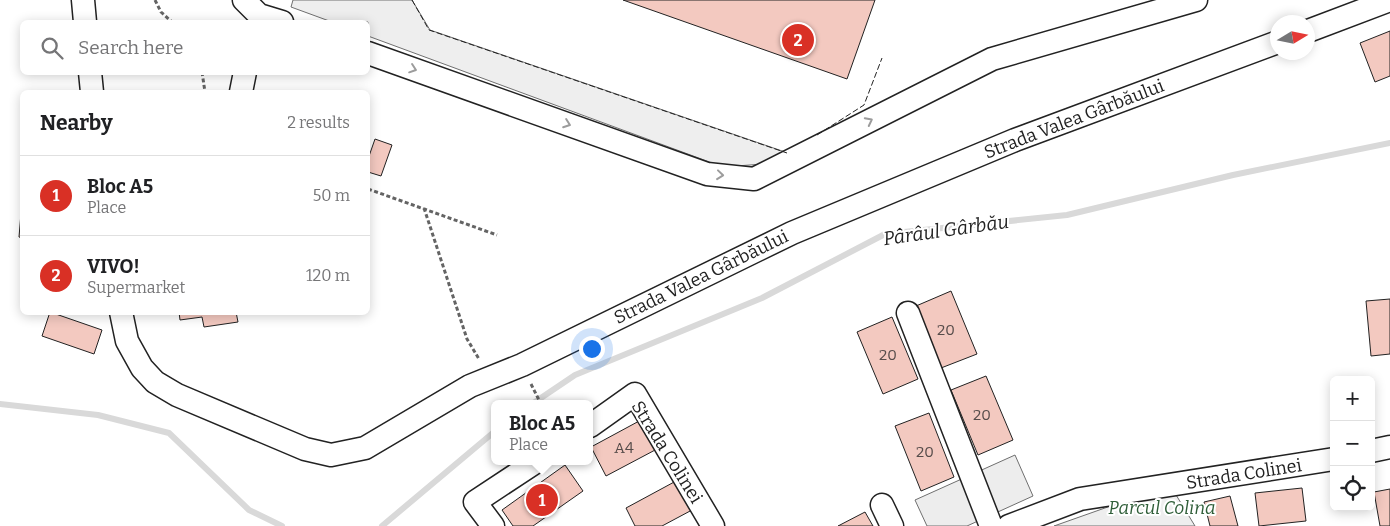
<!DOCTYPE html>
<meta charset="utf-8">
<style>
:root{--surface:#fff;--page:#f6f6f6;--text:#202124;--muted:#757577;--line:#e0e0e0;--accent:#d93025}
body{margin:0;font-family:Bitter,serif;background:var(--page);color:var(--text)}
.controls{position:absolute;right:15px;bottom:15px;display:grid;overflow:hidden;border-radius:8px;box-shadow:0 2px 12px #0003}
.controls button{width:45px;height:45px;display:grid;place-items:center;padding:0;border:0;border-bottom:1px solid var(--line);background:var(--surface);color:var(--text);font:25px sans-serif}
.compass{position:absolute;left:1270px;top:15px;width:45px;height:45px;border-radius:50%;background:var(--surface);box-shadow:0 2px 12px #0003;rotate:80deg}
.you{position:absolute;left:591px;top:348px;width:18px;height:18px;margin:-12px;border:4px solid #fff;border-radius:50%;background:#1a73e8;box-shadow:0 0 0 8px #1a73e833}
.badge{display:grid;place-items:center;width:32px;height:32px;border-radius:50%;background:var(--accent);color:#fff;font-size:16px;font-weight:700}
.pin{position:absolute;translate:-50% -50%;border:2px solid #fff;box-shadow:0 1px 5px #0006}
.popup{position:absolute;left:491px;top:400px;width:102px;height:65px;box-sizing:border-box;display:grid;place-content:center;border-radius:8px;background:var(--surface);filter:drop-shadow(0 1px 4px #0005);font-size:16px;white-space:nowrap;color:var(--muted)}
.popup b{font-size:19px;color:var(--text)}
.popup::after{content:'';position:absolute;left:50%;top:100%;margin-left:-10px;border:10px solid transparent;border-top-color:var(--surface)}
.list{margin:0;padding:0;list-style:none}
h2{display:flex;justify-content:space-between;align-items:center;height:65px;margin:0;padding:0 20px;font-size:21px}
h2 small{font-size:16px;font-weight:400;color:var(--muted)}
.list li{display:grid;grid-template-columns:32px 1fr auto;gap:15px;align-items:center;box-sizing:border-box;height:80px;padding:0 20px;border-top:1px solid var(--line)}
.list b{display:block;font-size:19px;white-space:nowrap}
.list p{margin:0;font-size:16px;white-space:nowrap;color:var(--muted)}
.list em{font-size:16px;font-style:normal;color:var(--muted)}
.icon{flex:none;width:28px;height:28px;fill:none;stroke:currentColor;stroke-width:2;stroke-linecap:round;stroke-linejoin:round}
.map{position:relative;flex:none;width:1390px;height:526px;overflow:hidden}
.search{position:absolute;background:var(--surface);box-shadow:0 2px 12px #0003;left:20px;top:20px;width:350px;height:55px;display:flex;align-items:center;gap:12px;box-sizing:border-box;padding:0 18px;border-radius:8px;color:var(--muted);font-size:19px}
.panel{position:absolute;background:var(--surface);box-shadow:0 2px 12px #0003;left:20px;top:90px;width:350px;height:225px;border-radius:8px}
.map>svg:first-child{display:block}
</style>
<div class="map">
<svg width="1390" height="526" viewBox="0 0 1390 526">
<rect width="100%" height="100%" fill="#fff"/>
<path fill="#eee" stroke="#6f6f6f" d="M293 0H412L430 30 788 153 763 164 723 167 368 36V22H332L291 7Z
M1170 485 1195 526H1054Z"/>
<path fill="#ededed" stroke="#6f6f6f" d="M1015 455 1033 496 967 526H927L915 500Z"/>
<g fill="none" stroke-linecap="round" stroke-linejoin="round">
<path stroke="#d9d9d9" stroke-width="6" d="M0 404 98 415 169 433 249 510 282 526
M532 404 575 375 762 298 885 234 1067 215 1233 175 1390 143
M382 526 494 432"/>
</g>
<path fill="#f3c9c0" stroke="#222" d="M623 0H875L847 79Z
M1390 31V76L1375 82 1360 43Z
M375 139 392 145 381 176 368 172V159Z
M22 201V238L19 237Z
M951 291 977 354 941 368 916 306Z
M1390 299V354L1371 356 1366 301Z
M50 312 102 330 94 354 42 336Z
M179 312H236L238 322 204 327 202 317 180 320Z
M892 317 918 379 883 394 857 332Z
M986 376 1013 440 978 455 951 390Z
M929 413 954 477 921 491 895 426Z
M641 420 657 449 606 476 591 447Z
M565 465 583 491 533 526H513L502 510Z
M676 481 692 510 662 526H635L626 508Z
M1302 488 1306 521 1259 526 1255 493Z
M1390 489V526H1380L1374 492Z
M1230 496 1238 526H1210L1204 502Z
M865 512 873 526H838Z"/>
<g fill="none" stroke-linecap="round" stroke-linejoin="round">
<defs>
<path id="minor" d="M83 0 85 22
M244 0 259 15 282 22
M1308 31 1390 0
M368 53 707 174 754 179 992 59 1196 0
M90 72 92 92
M241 92 245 72
M121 312 127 341 142 368 155 382 177 395 305 449 331 455 365 448 470 386 522 365 792 233 1015 140 1278 42
M908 313 991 526
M590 426 635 394 713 526
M1371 451 1390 447
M882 505 892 526
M493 526 475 502 537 461
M1009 526 1080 499 1334 459"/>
</defs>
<use href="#minor" stroke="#222" stroke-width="25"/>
<path stroke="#646464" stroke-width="3" stroke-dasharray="4 2.5" stroke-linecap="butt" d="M155 0 161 12 172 22
M202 72 205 92
M368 189 497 235
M424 208 467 339 479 359
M531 384 541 404"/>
<use href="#minor" stroke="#fff" stroke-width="22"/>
<path stroke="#222" stroke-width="1" stroke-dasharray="6 2.5" stroke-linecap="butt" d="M412 0 429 30 787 153
M817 135 864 105 882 58"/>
</g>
<defs><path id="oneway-chevron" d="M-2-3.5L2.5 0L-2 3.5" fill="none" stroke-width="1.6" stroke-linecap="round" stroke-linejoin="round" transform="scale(1.25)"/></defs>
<g stroke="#9c9c9c">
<use href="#oneway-chevron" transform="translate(413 69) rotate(19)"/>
<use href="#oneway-chevron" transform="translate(869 121) rotate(-27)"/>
<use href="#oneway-chevron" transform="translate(567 124) rotate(20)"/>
<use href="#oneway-chevron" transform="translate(720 175) rotate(6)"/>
</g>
<g text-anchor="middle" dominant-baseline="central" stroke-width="4" stroke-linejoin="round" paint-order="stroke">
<g font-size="15" fill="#564c4a">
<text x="946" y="330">20</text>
<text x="888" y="355">20</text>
<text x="982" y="415">20</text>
<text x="624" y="448">A4</text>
<text x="925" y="452">20</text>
</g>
<g font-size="18" fill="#222" stroke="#fff">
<text transform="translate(1074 119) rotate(-21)">Strada Valea Gârbăului</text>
<text transform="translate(701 277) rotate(-26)">Strada Valea Gârbăului</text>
<text transform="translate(667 452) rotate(58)">Strada Colinei</text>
<text transform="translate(1244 474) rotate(-9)">Strada Colinei</text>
</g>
<g font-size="18" font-style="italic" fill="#2f5e38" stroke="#fff">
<text x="1162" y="508">Parcul Colina</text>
</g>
<g font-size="19" font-style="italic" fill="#222" stroke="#fff">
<text transform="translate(946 230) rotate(-8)">Pârâul Gârbău</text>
</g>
</g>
</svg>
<div class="controls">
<button>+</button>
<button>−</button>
<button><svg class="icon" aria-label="locate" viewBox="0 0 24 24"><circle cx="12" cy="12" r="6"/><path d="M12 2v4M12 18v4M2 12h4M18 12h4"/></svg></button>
</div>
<svg class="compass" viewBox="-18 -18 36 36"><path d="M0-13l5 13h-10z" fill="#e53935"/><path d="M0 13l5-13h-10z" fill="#757577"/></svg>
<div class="you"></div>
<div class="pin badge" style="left:542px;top:500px">1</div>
<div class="popup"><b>Bloc A5</b>Place</div>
<div class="pin badge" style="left:798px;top:40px">2</div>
<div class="search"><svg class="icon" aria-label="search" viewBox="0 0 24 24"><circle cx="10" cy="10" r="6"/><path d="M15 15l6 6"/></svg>Search here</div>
<section class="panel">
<h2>Nearby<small>2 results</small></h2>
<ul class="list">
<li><span class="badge">1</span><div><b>Bloc A5</b><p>Place</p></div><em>50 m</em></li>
<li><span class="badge">2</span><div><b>VIVO!</b><p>Supermarket</p></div><em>120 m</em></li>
</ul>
</section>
</div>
